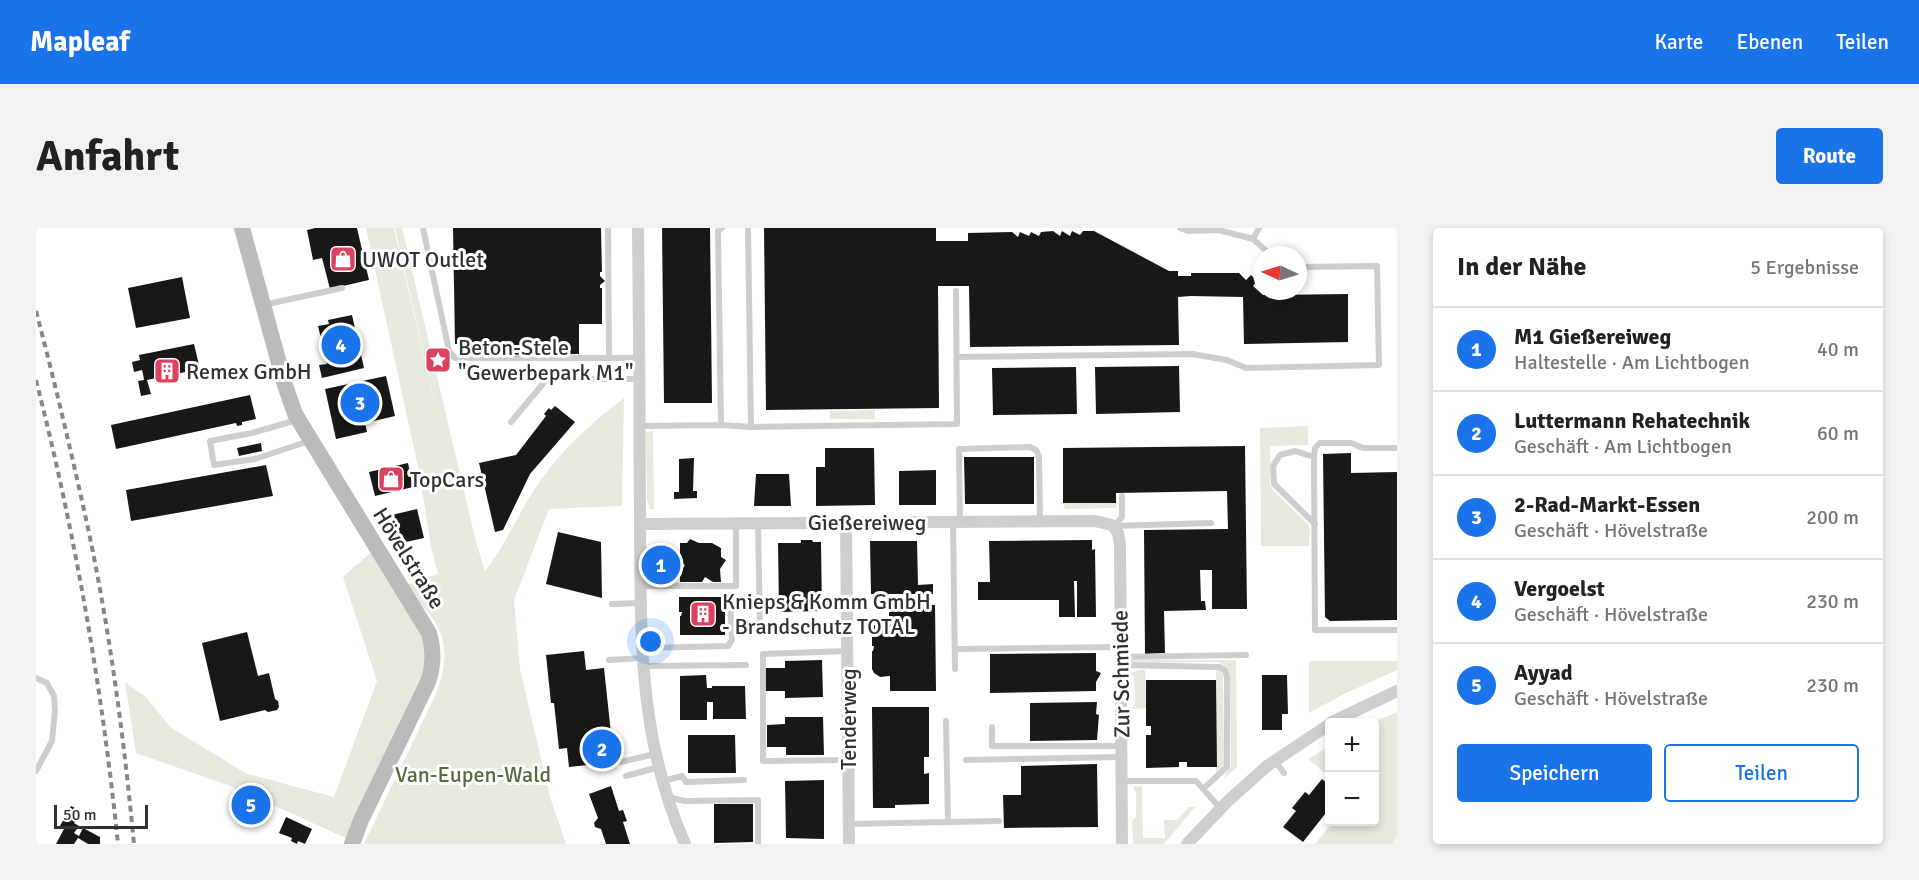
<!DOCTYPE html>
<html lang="de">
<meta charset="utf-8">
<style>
:root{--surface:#fff;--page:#f2f2f2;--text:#222;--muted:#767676;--line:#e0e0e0;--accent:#1a73e8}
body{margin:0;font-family:Signika,sans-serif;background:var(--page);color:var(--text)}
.controls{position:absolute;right:18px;bottom:18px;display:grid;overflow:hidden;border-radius:6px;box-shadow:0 3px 9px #0003}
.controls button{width:54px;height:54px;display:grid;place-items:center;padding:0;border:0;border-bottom:2px solid var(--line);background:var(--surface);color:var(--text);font:30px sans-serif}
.compass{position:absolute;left:1217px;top:18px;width:54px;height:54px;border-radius:50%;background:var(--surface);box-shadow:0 3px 9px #0003;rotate:274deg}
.scale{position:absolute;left:18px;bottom:15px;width:94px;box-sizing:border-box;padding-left:6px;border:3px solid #313131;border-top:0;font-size:16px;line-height:21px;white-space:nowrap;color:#313131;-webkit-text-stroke:4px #fff;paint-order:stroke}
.you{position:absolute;left:615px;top:414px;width:21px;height:21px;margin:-15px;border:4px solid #fff;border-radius:50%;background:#1a73e8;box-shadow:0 0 0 9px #1a73e833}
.badge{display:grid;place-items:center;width:39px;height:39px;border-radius:50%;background:var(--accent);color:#fff;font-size:20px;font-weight:700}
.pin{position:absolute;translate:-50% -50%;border:3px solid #fff;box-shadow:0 2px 6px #0006}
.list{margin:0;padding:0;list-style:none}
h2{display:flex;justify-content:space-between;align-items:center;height:78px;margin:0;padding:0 24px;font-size:26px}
h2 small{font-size:20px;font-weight:400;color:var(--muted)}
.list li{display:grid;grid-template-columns:39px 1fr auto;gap:18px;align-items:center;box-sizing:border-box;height:84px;padding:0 24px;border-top:2px solid var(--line)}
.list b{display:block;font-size:22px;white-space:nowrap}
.list p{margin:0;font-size:20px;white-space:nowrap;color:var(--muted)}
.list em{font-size:20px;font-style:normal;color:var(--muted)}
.actions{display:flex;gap:12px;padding:18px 24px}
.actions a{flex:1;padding:14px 0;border:2px solid var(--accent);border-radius:6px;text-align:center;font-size:21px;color:var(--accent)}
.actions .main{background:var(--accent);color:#fff}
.map{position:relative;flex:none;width:1361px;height:616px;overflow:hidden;border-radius:6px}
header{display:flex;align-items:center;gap:36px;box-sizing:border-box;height:84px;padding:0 30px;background:var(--accent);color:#fff}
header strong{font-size:28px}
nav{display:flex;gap:33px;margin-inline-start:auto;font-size:21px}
.intro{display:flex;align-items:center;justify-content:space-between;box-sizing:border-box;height:144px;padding:0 36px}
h1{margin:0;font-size:42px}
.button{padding:15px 27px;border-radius:6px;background:var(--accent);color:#fff;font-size:21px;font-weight:700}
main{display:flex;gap:36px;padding:0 36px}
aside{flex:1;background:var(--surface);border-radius:6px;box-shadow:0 3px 9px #0003}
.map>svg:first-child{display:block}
</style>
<header>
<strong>Mapleaf</strong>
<nav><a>Karte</a><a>Ebenen</a><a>Teilen</a></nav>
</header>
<div class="intro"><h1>Anfahrt</h1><a class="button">Route</a></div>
<main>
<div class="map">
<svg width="1361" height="616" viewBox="0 0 1361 616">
<rect width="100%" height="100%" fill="#fff"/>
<path fill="#e6eade" d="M330 0H358L411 228 359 0H366L440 314 449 343C469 318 482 286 500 259 523 224 554 196 588 170L586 278 513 281 478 372 484 441 514 569 530 616H328L399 468C420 414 405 395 367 358L402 346 395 319 384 248Z
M839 182V191H794V183Z
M1272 198V217L1234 218V256L1236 261 1272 296 1274 301 1273 318H1225L1224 200Z
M617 203 618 281H614L611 270 610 206 611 204Z
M1027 275H1080V280L1029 281Z
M338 322 391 406 395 436 314 612 200 560 100 525 89 454 111 470 134 499 209 545 298 569 341 453 307 349Z
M1095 432H1200L1201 539 1187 551 1195 538 1194 449 1191 439 1181 434 1095 435Z
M1273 433H1361V442L1310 465 1273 485Z
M1180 441 1186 443 1187 446 1188 534V538L1180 546Z
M1103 442H1109L1110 480 1095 481 1099 476 1098 448 1094 446Z
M1361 484V609L1357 616H1279L1297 594H1338L1337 494Z
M1293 518V548L1272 531Z
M1106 558 1107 610H1129L1128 592H1141L1153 579H1159L1128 616H1097L1096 593 1100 589V564L1097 559Z"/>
<path fill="#181818" d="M279 0H321L333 52 294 61 286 30 277 32 271 2Z
M417 0H565L566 44H564V48L569 53 564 57V60H566V96H543V126L461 127 460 115 419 116Z
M626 0H674L676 175H628Z
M728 0H900V13H932V5L976 4 982 9 984 4 993 8 995 4 1003 8 1005 4 1017 3 1024 8 1026 3 1034 8 1036 3 1044 7 1047 3H1058L1133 43H1142V48H1155V45H1203L1210 52 1215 47 1221 53 1217 58 1227 67 1312 66V114L1208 116 1207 69 1155 68 1142 69 1143 117 934 119 933 58H902L903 180 730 182Z
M146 49 154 90 100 100 92 60Z
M316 87 328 140 286 150 283 137 291 136 282 98 293 96 292 92Z
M158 116 164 141 111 152 115 166 105 168 102 153 108 152 107 146 106 142 98 144 96 134 104 132 103 127Z
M1143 138 1144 184 1060 186 1059 139Z
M1040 139 1041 186 957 187 956 140Z
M350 148 359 188 329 195 331 204 300 211 289 161Z
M214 167 220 191 206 194V197L201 198 200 195 80 221 75 197Z
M519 178 539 194 494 246 467 302 459 304 443 235 480 227 510 188 508 186 513 180 515 182Z
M225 215 226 223 203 228 201 220Z
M1209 218 1211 381H1176V342H1164L1165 373H1169L1170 382 1128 383 1129 425 1109 426 1108 302 1192 301 1191 263 1080 265V275H1027V220Z
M789 220H838L839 277 780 278V239H789Z
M1315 225V245L1361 244V392L1294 393 1289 389 1287 226Z
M928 229H998V276H929Z
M658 230 657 263H661V270L638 271V264H643V231Z
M372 235 377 259 339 268 333 244Z
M230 237 237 268 95 293 90 262Z
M900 242V277H863V243Z
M720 246H753L755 278H718Z
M381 281 388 310 361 316 343 290Z
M522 304 565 314 566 370 510 356Z
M654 311 663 315H676L685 320V329L690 332 684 341 685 354H677L669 349 666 354H644V345L649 337 644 334V315H651Z
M765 312H776L777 314H785L786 383 743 384 742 315H765Z
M1056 312V322L1059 321 1060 389H1041V353H1038L1039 389H1023V372H942V354H954L953 313Z
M834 313H881L882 357 897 356V366H835Z
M643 369H689V407H644V388H645L646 384H643Z
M853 377H899L900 463H854V448L844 449 838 445 836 441V423H837L838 418H836V400L843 392 853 393Z
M211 404 222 448 233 445 239 471 242 473 243 479 241 482 232 484 229 482 184 493 166 415Z
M548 423 550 442 568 440 576 515H578L580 534 533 539 531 520 523 521 518 475H515L510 427Z
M1060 425V443L1065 445 1060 454V463L954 465V426Z
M786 432 787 469 749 470V463H730V440H749V433Z
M670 447 671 460H676V458H709L710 491H677V474H671V492H644V448Z
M1226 447H1251L1252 486H1246V502H1226Z
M1110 452H1180L1181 539H1151V534H1143V539L1110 540V507H1115V498H1110Z
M1061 474 1060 486 1063 487 1061 512 994 513V475Z
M836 479H893V529H888V546L893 545V576L859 577V580H837Z
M749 489H787L788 527H750V519H731V497L749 496Z
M652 507H699L700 545H652Z
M1061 536 1062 599 968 600 967 567H985V538Z
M1286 551 1293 557V581L1267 614 1247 599 1260 583 1256 580 1269 564 1273 567Z
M788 552V611L750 610 749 553Z
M575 558 583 583 587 582 591 593 587 594 594 616H570L565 601 559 599 558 595 562 590 553 566Z
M678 576H717V614L678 615Z
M35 578 45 583 38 595 43 598 38 605 43 608 47 600 64 609V616H52L42 610 38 616H20L28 601 24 598Z
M250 589 276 601 269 616 262 613 261 616 255 613 256 610 243 605Z"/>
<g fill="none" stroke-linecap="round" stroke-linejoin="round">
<path stroke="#cecece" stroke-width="6" d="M387 0 413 123 419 130H603
M572 0 573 130
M712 0 715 199 921 196 920 63
M1144 0 1152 3 1183 2 1217 11
M1223 0 1217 11 1235 27
M227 77 306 60
M921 129 1156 126 1191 132 1210 140 1343 137 1341 38 1262 39
M261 192 216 205 174 213 178 237 219 231 273 213
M475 194 511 151H603
M685 197 715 199
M604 198 685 197 682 3 686 0
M1361 220H1327L1315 215H1284L1279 220 1278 229 1279 402H1361
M1278 229 1259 223 1244 227 1237 238 1238 256 1279 296
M924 293 923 221 994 219 1000 222 1003 228 1004 293
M917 294 919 441
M722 295 724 398 730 405 811 404
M1078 298 1175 295
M1078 298 1086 289V268
M605 358H700V296
M576 376 605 375
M607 420 692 418 696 412 694 367
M919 421 1084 419
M812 423 727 426V533L812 532
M1085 429 1210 427
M573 432 606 430
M1084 437 1183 439 1189 442 1191 449V539L1167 561
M607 438 710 437
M0 450 11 455 18 468 19 483 16 513 0 543
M910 493 912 594
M956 499V518H1085
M930 532 1085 529
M1239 533 1248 545
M585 534 619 526
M590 548 623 539
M627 553 646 548 650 554 708 552
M1086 553H1160L1184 580
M632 569 649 573 722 572V616
M813 596 963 593"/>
<path stroke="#cecece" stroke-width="12" d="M602 0C603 98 604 197 604 295 605 409 602 509 649 616
M810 294 813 616
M604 296 1059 293 1076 297 1082 305 1084 316 1086 616
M1296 494 1361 463
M1151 616 1192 573 1231 538 1294 496"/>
<path stroke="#bbb" stroke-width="16" d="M206 0 249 157 259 186 393 405C398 422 398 437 392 454L325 592 316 616"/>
<path stroke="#868686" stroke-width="4" stroke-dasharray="6 4.5" stroke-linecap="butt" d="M0 83C19 155 36 227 52 300 74 404 88 511 98 616
M0 152C39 304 66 460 82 616"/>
</g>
<defs>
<symbol id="shop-square" viewBox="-11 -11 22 22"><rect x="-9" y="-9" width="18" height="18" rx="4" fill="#da425f" stroke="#fff"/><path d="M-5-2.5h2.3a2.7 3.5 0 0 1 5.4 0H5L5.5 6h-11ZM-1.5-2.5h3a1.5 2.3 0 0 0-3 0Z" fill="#fff"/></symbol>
<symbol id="sight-square" viewBox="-11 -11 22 22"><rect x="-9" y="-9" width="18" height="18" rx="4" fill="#da425f" stroke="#fff"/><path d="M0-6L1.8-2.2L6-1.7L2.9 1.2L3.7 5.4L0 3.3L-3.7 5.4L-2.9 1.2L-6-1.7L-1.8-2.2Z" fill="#fff"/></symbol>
<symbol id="building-square" viewBox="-11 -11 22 22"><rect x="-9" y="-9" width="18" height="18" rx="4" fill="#da425f" stroke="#fff"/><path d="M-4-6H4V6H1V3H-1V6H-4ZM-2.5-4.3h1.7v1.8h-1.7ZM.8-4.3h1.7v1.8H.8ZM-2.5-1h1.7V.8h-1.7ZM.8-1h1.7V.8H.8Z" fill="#fff"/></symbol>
</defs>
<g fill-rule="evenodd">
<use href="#shop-square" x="292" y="16" width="30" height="30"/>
<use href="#sight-square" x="387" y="117" width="30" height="30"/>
<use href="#building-square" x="116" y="128" width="30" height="30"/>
<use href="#shop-square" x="340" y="236" width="30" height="30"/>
<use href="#building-square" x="652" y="371" width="30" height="30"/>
</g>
<g text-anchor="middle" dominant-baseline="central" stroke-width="6" stroke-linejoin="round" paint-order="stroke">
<g font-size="22" fill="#313131" stroke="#fff" text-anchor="start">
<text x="326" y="31">UWOT Outlet</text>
<text x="422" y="119">Beton-Stele<tspan x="422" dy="25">"Gewerbepark M1"</tspan></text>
<text x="150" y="143">Remex GmbH</text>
<text x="374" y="251">TopCars</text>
<text x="686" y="373">Knieps &amp; Komm GmbH<tspan x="686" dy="25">- Brandschutz TOTAL</tspan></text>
</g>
<g font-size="22" fill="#313131" stroke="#fff">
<text x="831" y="294">Gießereiweg</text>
<text transform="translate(373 330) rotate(58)">Hövelstraße</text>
<text transform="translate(1085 446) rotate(-91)">Zur Schmiede</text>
<text transform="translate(812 491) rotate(-90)">Tenderweg</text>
</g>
<g font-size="22" fill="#5a6b41" stroke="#fff">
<text x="437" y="546">Van-Eupen-Wald</text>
</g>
</g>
</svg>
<div class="controls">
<button>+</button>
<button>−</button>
</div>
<svg class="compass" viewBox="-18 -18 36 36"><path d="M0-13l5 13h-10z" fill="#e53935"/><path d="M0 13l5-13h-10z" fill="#767676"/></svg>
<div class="scale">50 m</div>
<div class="you"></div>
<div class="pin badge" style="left:625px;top:337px">1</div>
<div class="pin badge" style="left:566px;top:521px">2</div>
<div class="pin badge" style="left:324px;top:175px">3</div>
<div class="pin badge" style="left:305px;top:117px">4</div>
<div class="pin badge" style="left:215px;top:577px">5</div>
</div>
<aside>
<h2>In der Nähe<small>5 Ergebnisse</small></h2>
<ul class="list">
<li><span class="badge">1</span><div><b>M1 Gießereiweg</b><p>Haltestelle · Am Lichtbogen</p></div><em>40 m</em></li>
<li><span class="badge">2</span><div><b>Luttermann Rehatechnik</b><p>Geschäft · Am Lichtbogen</p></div><em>60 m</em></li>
<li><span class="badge">3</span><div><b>2-Rad-Markt-Essen</b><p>Geschäft · Hövelstraße</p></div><em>200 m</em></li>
<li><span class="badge">4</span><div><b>Vergoelst</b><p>Geschäft · Hövelstraße</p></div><em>230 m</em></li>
<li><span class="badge">5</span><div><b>Ayyad</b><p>Geschäft · Hövelstraße</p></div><em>230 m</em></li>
</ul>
<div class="actions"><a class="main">Speichern</a><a>Teilen</a></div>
</aside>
</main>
